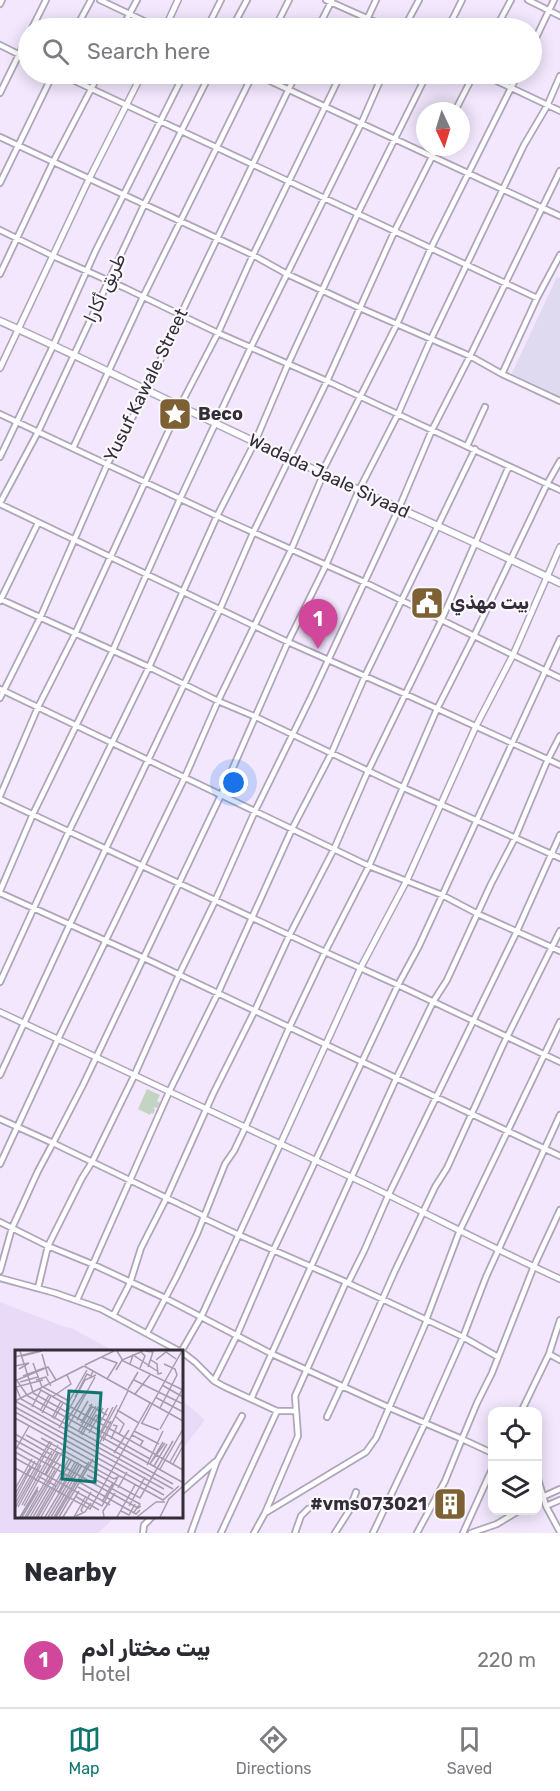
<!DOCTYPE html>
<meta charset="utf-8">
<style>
:root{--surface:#fff;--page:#f7f7f7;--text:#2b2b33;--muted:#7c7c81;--line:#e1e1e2;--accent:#0f766e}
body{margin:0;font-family:Rubik,"Noto Naskh Arabic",sans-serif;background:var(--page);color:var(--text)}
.controls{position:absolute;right:18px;bottom:18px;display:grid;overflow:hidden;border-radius:12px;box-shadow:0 3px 15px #0003}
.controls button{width:54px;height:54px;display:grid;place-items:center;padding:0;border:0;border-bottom:2px solid var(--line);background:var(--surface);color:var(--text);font:30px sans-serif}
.compass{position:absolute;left:416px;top:102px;width:54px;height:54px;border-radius:50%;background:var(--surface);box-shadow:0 3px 15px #0003;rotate:176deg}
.you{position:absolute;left:234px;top:783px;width:21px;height:21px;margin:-15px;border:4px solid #fff;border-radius:50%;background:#1a73e8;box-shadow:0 0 0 9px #1a73e833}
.badge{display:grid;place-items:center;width:39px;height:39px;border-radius:50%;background:var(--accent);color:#fff;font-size:20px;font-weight:700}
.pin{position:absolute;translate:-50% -50px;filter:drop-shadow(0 2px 3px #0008)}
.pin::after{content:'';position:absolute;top:32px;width:21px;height:18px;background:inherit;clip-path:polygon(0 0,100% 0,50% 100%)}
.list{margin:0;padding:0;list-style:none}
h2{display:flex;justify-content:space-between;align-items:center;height:78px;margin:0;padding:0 24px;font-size:26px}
h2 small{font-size:20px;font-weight:400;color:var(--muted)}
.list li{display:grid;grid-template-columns:39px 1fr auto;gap:18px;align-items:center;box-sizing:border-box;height:96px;padding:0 24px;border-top:2px solid var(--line)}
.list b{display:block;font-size:22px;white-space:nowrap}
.list p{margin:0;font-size:20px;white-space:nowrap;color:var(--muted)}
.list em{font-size:20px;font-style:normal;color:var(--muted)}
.icon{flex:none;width:33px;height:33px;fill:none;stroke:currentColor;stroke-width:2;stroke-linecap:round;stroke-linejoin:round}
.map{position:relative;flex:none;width:560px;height:1533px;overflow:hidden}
.search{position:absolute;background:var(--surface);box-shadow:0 3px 15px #0003;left:18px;right:18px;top:18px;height:66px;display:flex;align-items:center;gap:15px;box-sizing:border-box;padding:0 21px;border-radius:33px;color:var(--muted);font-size:22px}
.sheet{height:174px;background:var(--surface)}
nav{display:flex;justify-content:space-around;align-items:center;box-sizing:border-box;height:84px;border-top:2px solid var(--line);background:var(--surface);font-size:16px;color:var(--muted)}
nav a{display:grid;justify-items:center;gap:3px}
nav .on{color:var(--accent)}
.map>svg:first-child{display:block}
</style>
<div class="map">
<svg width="560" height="1533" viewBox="0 0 560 1533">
<rect width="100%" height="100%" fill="#f2e7fd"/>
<path fill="#dfdaf0" d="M557 277 560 278V398L511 375Z"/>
<path fill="#e9dbf8" d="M0 1302 65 1327 71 1328 114 1351 16 1352V1516L115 1517 98 1533H0Z
M182 1400 205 1420 182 1450Z"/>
<path fill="#c4d4c2" d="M147 1089 160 1095 157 1101 160 1103 157 1108 154 1107V1109L155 1110 153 1114 151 1113 150 1115 138 1109Z"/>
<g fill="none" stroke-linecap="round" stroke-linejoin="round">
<defs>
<path id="minor" d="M100 0 159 28
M326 0 389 28
M528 0 560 16
M0 4 2 0
M32 28 46 0
M76 28 91 0
M122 28 137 0
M207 28 221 0
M232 28 247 0
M275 28 289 0
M318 28 332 0
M363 28 376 0
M404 28 419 0
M448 28 462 0
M496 28 511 0
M0 45 28 59
M532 46 554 0
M60 74 537 298
M255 74 560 216
M482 74 560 111
M0 93 28 36
M455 111 474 74
M0 137 253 255 287 274 360 308 470 356 502 374 560 401
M0 183 53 74
M0 230 53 256 125 288 218 333 327 381 560 490
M0 274 53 162 99 74
M502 374 537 298 560 255
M0 414 217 516 364 582 560 678
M467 446 485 407
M73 448 143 297 253 74
M0 457 53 346 96 250 184 74
M0 503 38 432 144 205 210 74
M0 504 288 642 405 694 560 765
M0 599 149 667 218 701 256 717 404 788 560 858
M0 601 38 523
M0 689 369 866 442 895 478 914 560 951
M0 698 40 618 107 465 147 390 180 316 296 74
M0 796 38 707 75 634 180 406 218 333 253 255 341 74
M0 799 325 952 398 985 560 1062
M0 891 33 814 113 650 180 499 250 349 361 124 383 74
M0 893 144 958 560 1156
M0 982 69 831 149 667 217 516 255 442 288 364 358 213 427 74
M0 1075 70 924 220 609 253 533 327 381 395 230 437 147
M0 1119 53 1143 83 1085 221 795 288 642 326 565 359 490 398 414 431 339 524 145 547 106 560 76
M0 1164 58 1039 185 777 218 701 291 550 323 475 322 472 397 324 431 248 518 74
M203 1218 239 1235 346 1282
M0 1222 48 1246 92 1264 165 1298 272 1354 390 1408 462 1439 445 1481 417 1533
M0 1271 12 1228 38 1171 53 1143 204 1216
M0 1278 55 1293 101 1309 181 1352 201 1317 280 1145
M348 1283 463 1337 498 1357
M38 1288 48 1246 82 1178 92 1162 134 1076 179 975 215 901 255 811 311 697 399 508 432 430 470 356 560 171
M77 1300 169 1092 218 993 292 829 331 754 365 676 475 449
M114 1314 130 1283 141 1248 166 1199 213 1094 255 1010 290 934 334 849 368 771 441 621 509 466
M426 1320 460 1230 560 1022
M147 1333 177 1276 197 1234 225 1164 234 1151 245 1128 289 1028 325 952 369 866 437 709 474 636 547 484 560 461
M182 1352 195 1362 214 1381 225 1387 277 1411H295
M549 1354 560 1360
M214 1381 237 1335 274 1249 398 985 419 946 560 639
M251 1399 396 1079 433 1002 447 980 491 884 515 838 548 759 560 736
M521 1412 549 1354 560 1320
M327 1417 340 1389 344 1386 394 1273 435 1187 447 1168 503 1045 560 931
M492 1453 462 1439 477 1403 492 1373 534 1266 560 1210
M538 1479 546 1506 560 1532
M182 1491 215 1462
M538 1499 560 1489
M546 1506 560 1500
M265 1513 366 1452 376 1438 427 1320
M143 1533 144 1525 153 1516
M191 1533 217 1461 242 1416
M221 1533 277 1411
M254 1533 265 1513 298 1436 295 1396 346 1282 348 1283 364 1251 388 1196 517 931 560 835
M295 1533 301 1516 308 1509
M335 1533 349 1511 356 1492
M373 1533 425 1423 463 1337 486 1277 560 1115
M463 1533 492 1469
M471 1533 497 1524 520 1510"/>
<path id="tertiary" d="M165 28 178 0
M0 368 89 179 142 74
M0 1012C117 1066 234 1123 351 1177 421 1210 490 1247 560 1279
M280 1145 361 967 407 880 476 726 513 655 560 547"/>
<path id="secondary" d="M0 321C86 359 169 402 255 442 356 490 459 534 560 583"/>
</defs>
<use href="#minor" stroke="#afa5ba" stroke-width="8"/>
<use href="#tertiary" stroke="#afa5ba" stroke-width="8"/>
<use href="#secondary" stroke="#afa5ba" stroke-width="9"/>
<use href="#minor" stroke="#fff" stroke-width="4.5"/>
<use href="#tertiary" stroke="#fff" stroke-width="5"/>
<use href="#secondary" stroke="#fff" stroke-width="6"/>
</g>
<defs>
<symbol id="sight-square" viewBox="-11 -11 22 22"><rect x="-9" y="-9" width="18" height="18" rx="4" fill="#7d6134" stroke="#faf8fd"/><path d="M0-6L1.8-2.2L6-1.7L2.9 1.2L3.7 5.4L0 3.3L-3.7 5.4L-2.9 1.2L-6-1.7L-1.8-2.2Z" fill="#fff"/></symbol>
<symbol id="civic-square" viewBox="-11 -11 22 22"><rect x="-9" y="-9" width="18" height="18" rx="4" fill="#7d6134" stroke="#faf8fd"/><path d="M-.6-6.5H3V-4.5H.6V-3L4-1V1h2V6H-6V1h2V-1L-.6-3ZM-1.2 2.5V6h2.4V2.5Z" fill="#fff"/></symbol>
<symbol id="building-square" viewBox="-11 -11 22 22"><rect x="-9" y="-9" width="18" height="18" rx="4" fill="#7d6134" stroke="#faf8fd"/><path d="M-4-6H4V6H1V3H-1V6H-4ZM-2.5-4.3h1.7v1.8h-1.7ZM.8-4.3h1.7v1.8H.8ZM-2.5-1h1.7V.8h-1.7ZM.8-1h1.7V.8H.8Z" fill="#fff"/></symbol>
</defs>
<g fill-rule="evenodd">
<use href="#sight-square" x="156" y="395" width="38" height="38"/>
<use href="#civic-square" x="408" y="584" width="38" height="38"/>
<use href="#building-square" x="431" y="1485" width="38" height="38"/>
</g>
<g text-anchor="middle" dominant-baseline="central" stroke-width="4.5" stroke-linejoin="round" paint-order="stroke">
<g font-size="18" fill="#322d36" stroke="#faf8fd">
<text transform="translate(105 288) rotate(-65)">طريق أكارا</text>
<text transform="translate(146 385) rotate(-64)">Yusuf Kawale Street</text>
<text transform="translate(329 476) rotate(25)">Wadada Jaale Siyaad</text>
</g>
<g font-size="18" font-weight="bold" fill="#322d36" stroke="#faf8fd" text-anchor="start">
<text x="198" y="414">Beco</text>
<text x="450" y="603">بيت مهذي</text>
<text x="427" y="1504" text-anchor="end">#vms073021</text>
</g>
</g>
<g transform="translate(15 1350)">
<rect width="168" height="168" fill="#f2e7fd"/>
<path fill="none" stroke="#a59dad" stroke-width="1.5" d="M5 1 18 42M102 1 108 11 168 40M130 1 138 2 133 17M27 4 33 26M7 6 27 1M0 7 24 1M86 7 102 13 92 29M136 10 142 14 143 24 147 23M141 10 151 2 161 9M18 13 27 37M115 14 118 5 142 21M70 15 99 1M0 16 14 13 4 19M69 16 168 71M125 18 130 6 126 2M101 20 107 10 128 1M8 26 29 18M0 28 12 45M2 30 33 17 41 30M21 30 31 27 36 36M119 30 168 54M5 32 23 27M0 35 6 49 158 134M147 35 168 47M1 37 28 30M28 37 54 51M24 39 168 120M113 39 123 22M18 43 135 109M120 44 135 25M11 45 167 132M37 47 56 34 52 25M60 47 72 24 76 26 78 21M140 47 168 62M0 51 158 139M0 51 69 16M137 54 167 1M52 55 72 20M74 55 92 65M0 57 149 139M17 57 26 40M145 58 162 25 160 19 149 14M102 60 124 73M25 61 34 45M0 62 149 145M27 63 36 46M100 66 109 74 104 84M0 68 148 150 164 136M37 68 46 51M39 69 48 53M52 70 69 44M62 70 73 51M66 73 77 54M126 73 144 80M127 73 137 54M74 77 81 65 97 74M44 78 70 30 81 25M145 79 167 40M81 80 93 58M119 81 144 94M50 82 80 27M63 82 77 57M74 83 88 58M85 83 98 57M0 84 37 105M65 84 81 56M11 85 125 148 158 91M67 85 83 57M117 85 128 91 125 96M96 89 102 76 98 75M0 90 123 158 126 156M88 91 113 41M81 93 102 55M84 94 96 71M0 96 121 164 125 160M1 99 14 76M0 102 23 115M99 103 114 80M0 108 87 156 103 127 99 129 26 88M137 111 150 93M155 112 168 89M135 114 148 92M158 114 168 96M132 115 148 81M139 116 152 94M0 118 75 159 135 53M145 119 168 79M30 124 42 102M31 125 44 102M72 125 125 154 119 162M23 126 41 136M63 137 95 155M103 138 112 122M0 139 17 109M43 143 60 112M0 144 16 116M60 146 84 160M0 149 20 111M1 152 35 91M87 152 98 133M7 155 38 99M9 156 43 95M114 156 130 127M3 157 26 115M0 158 37 92M106 161 114 165 120 154M68 163 66 160 76 142M61 166 70 162 76 153M5 167 23 137M7 167 23 140M10 167 49 99M12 167 40 120M15 167 45 115M18 167 35 138M21 167 54 109M23 167 57 109M26 167 50 125M30 167 63 112M33 167 64 115M36 167 67 115M39 167 61 130M41 167 74 112M44 167 78 109M48 167 64 141M59 167 71 146M89 167 88 161 100 143M102 167 120 135M122 167 141 152H150M145 167 154 149 168 136"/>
<path fill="#0f766e" fill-opacity="0.15" stroke="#0f766e" stroke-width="3" d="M54 41 86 43 80 132 47 129Z"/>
<rect width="168" height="168" fill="none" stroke="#322d36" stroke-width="3"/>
</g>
</svg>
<div class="controls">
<button><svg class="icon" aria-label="locate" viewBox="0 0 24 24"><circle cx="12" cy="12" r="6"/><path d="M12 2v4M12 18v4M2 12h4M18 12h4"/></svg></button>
<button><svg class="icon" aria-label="layers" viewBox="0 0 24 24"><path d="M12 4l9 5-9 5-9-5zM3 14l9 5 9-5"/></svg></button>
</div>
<svg class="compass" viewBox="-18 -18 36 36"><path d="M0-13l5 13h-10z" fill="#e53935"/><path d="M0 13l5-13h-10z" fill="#7c7c81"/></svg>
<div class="you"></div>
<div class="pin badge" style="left:318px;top:649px;background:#d1479c">1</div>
<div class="search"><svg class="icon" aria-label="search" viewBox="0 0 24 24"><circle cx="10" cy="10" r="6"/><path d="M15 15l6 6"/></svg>Search here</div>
</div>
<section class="sheet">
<h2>Nearby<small></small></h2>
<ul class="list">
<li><span class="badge" style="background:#d1479c">1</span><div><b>بيت مختار ادم</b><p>Hotel</p></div><em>220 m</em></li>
</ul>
</section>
<nav>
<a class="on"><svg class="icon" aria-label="map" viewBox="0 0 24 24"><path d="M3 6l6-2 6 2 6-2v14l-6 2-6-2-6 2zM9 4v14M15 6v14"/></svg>Map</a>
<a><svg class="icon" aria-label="directions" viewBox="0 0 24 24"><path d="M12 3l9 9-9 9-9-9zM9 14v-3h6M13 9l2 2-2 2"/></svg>Directions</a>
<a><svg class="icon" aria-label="saved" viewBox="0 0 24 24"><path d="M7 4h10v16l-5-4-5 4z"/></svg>Saved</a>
</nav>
